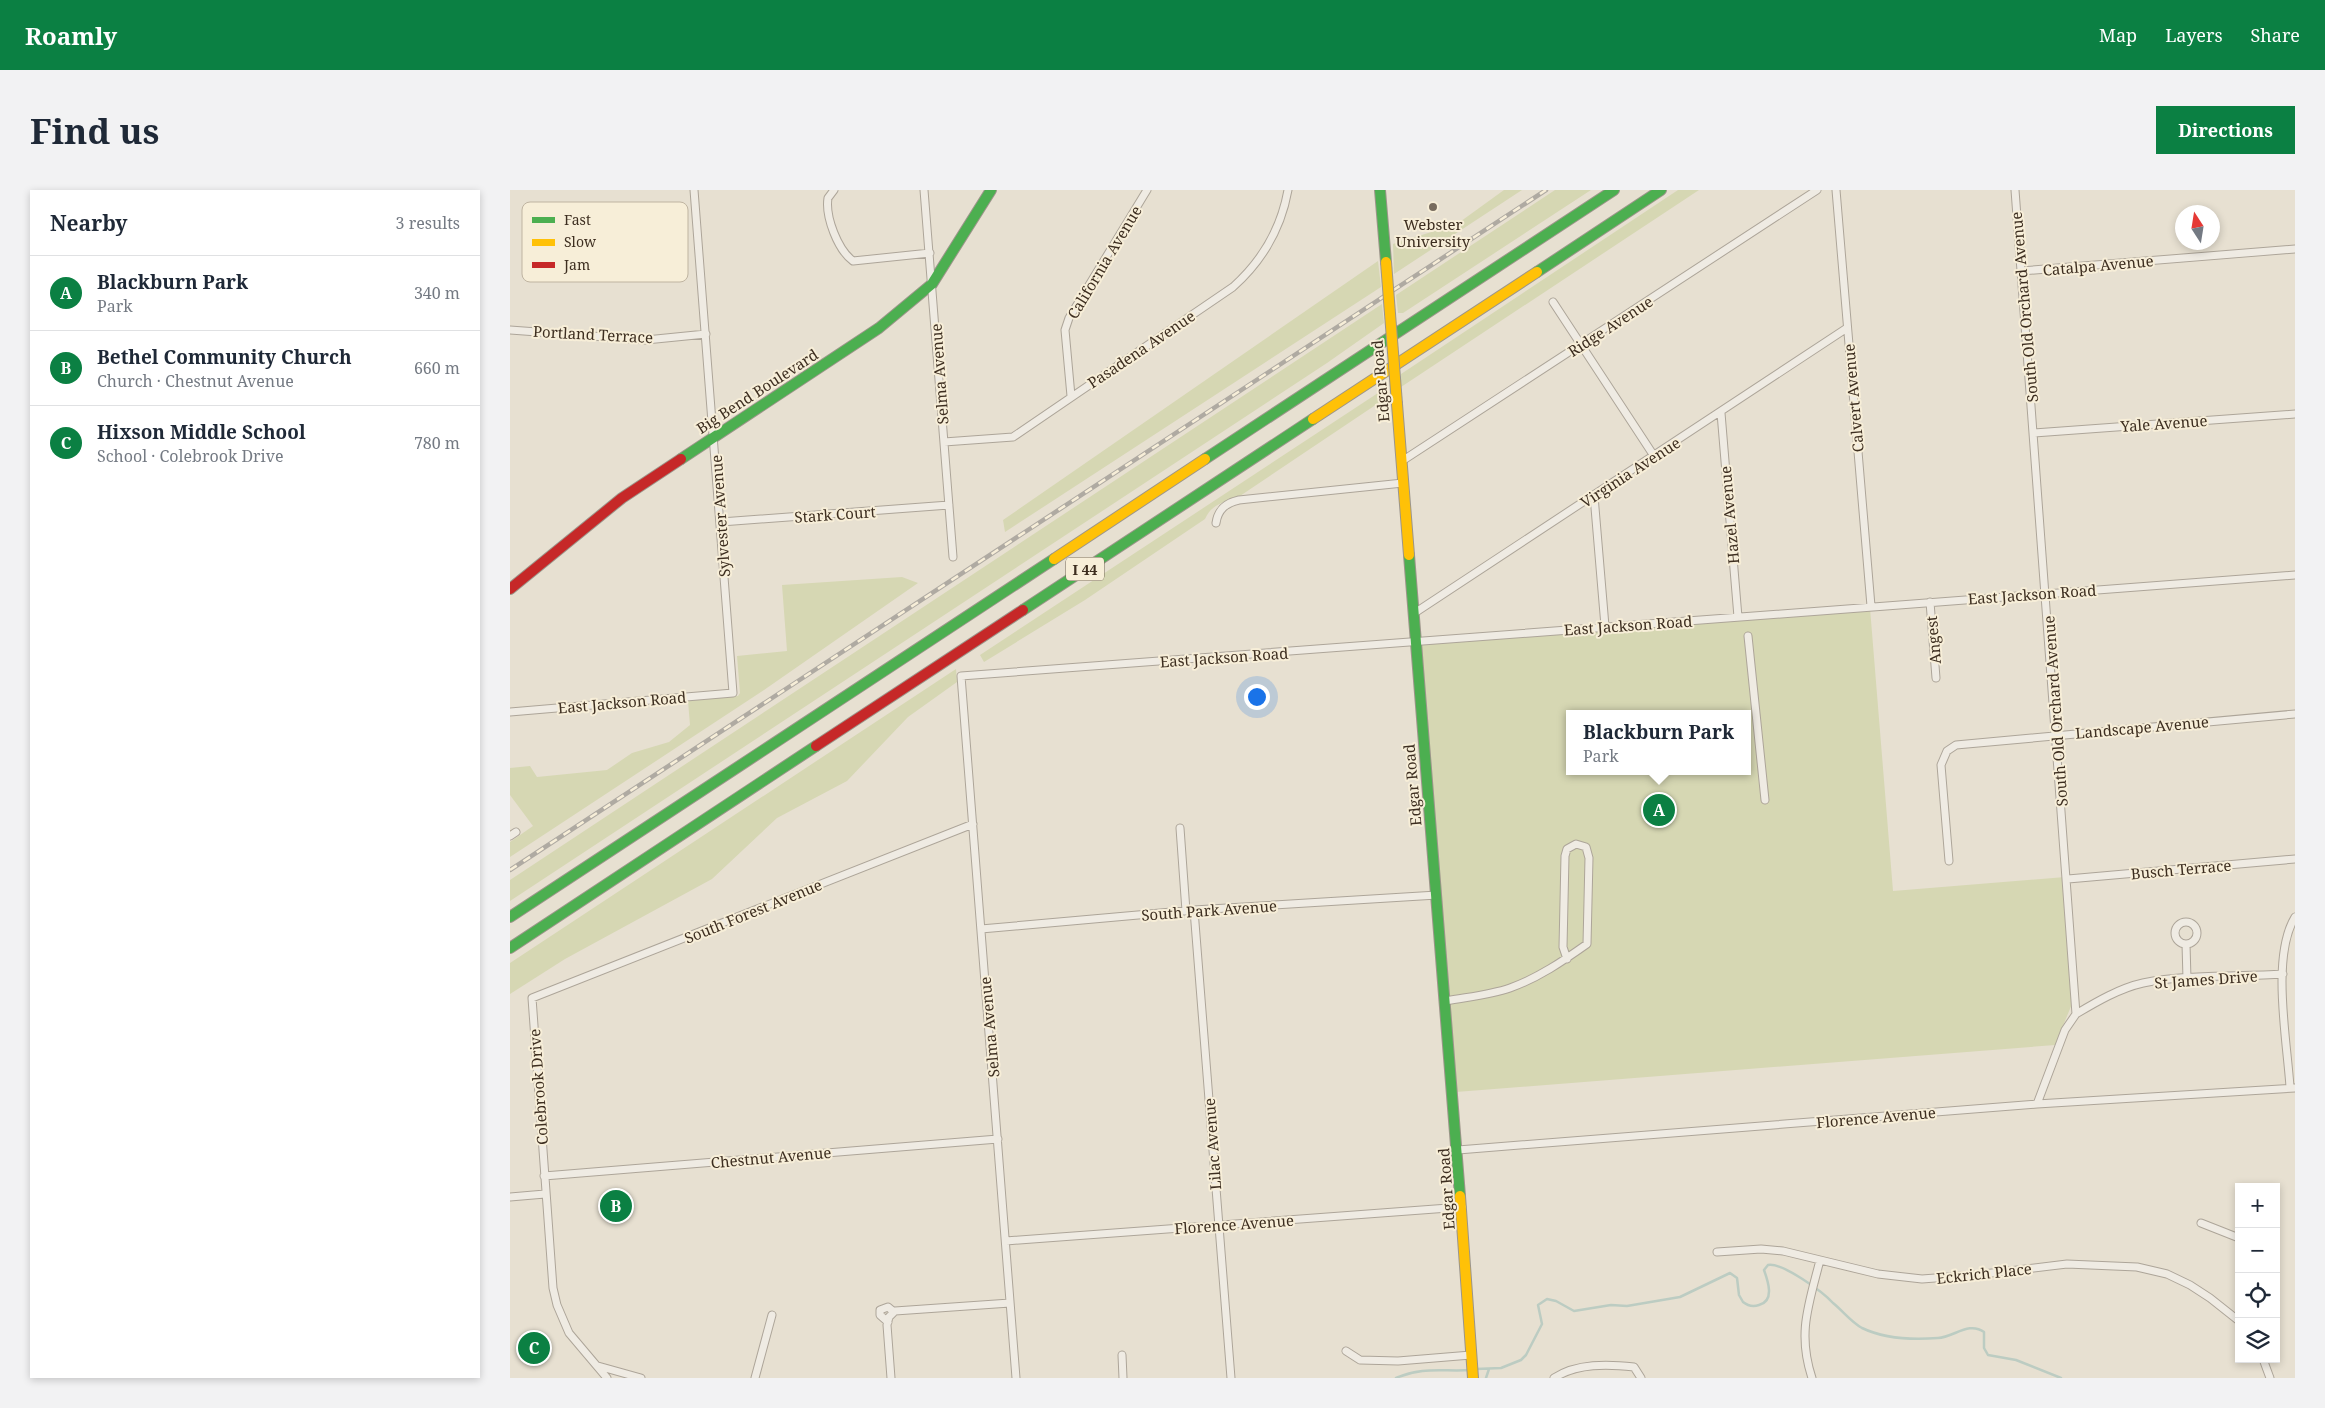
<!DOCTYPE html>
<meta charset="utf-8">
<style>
:root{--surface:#fff;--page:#f2f2f3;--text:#1f2937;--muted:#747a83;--line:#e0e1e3;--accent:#0b8043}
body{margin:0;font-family:"Noto Serif",serif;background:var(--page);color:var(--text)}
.controls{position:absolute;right:15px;bottom:15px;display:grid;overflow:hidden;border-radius:0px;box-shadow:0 2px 8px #0003}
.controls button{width:45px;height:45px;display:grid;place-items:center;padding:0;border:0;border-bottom:1px solid var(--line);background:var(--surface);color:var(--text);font:25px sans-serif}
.compass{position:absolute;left:1665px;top:15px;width:45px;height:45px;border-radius:50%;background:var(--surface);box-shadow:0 2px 8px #0003;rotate:348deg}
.you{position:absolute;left:746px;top:506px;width:18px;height:18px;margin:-12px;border:4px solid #fff;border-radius:50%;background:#1a73e8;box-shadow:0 0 0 8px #1a73e833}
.badge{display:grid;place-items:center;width:32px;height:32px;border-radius:50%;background:var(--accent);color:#fff;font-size:16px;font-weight:700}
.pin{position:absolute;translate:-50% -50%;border:2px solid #fff;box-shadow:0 1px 5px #0006}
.popup{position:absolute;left:1056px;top:520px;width:185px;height:65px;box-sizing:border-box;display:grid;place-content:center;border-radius:0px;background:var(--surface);filter:drop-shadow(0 1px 4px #0005);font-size:16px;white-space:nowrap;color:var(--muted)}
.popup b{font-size:19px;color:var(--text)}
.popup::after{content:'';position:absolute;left:50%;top:100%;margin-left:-10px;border:10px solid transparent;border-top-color:var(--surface)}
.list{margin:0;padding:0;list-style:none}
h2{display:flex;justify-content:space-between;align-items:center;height:65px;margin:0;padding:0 20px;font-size:21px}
h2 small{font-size:16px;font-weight:400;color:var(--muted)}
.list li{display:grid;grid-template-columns:32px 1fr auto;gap:15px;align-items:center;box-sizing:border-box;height:75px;padding:0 20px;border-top:1px solid var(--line)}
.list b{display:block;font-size:19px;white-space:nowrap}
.list p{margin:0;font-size:16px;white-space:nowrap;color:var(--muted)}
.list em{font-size:16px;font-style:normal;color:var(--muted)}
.icon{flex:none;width:28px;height:28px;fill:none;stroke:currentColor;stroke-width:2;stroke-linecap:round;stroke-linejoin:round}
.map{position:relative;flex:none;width:1785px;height:1188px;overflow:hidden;border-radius:0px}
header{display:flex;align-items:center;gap:30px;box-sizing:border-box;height:70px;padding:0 25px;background:var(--accent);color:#fff}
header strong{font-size:24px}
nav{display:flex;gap:28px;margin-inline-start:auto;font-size:18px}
.intro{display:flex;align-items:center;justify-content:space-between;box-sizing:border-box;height:120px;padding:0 30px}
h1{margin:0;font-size:35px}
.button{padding:12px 22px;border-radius:0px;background:var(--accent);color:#fff;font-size:18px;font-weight:700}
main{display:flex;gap:30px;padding:0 30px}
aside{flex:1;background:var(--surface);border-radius:0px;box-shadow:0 2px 8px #0003}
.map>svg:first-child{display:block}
</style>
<header>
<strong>Roamly</strong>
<nav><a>Map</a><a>Layers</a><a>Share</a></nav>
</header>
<div class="intro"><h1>Find us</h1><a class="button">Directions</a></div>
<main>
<aside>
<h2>Nearby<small>3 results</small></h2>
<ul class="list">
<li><span class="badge">A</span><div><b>Blackburn Park</b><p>Park</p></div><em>340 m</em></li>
<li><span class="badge">B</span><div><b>Bethel Community Church</b><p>Church · Chestnut Avenue</p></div><em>660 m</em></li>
<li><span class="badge">C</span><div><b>Hixson Middle School</b><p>School · Colebrook Drive</p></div><em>780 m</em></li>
</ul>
</aside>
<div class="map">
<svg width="1785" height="1188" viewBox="0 0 1785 1188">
<rect width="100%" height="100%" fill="#e7e0d1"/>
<path fill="#d6d7b3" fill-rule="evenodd" d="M994 0H1012L884 84 883 54 947 34Z
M1045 0H1081L893 123H888L886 105Z
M1168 0H1189L891 197V184Z
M868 71 871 97 495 342 493 330Z
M872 114 874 133 817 173 0 711V690Z
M871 201 876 208 727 308C712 313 702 314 695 329L575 410 474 472 470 465Z
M392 387 408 393 254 500 0 667V652L23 636 0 605V578L20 576 27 587 97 580 122 563 159 552 180 535 178 511 228 506 230 503 227 466 277 461 272 395Z
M1360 418 1383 701 1555 687 1562 814 1545 855 946 902 907 454ZM1060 524H1238V581H1060Z
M446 479 447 492 398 527 337 591 267 628 202 689 55 769 0 804V773Z"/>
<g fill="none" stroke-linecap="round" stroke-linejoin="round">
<path stroke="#bcccc2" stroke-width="2.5" d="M966 1179 991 1178 1011 1170 1016 1165 1032 1134 1028 1115 1037 1109 1046 1111 1064 1121 1101 1115 1117 1116 1170 1107 1220 1083 1227 1088 1229 1105 1233 1112C1238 1116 1243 1117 1249 1115 1265 1111 1258 1091 1254 1080L1258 1075C1272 1072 1313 1102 1323 1113 1333 1121 1341 1132 1352 1138 1375 1149 1403 1150 1428 1148 1444 1147 1459 1131 1474 1142V1158L1478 1165 1506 1170 1551 1188
M886 1188C913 1176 934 1182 961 1180
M976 1188 979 1179"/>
<defs>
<path id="street" d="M324 0 318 8C315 27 328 60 343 71L420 63
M414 0 443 367
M1326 0 1361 416
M1505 0 1566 824 1555 840 1527 914
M1511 81 1785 59
M1043 112 1144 266
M0 140 136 150 196 144
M561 206 555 140 559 128 637 0
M1211 223 1228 427
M1524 243 1785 224
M434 252 503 247 723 97C752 71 771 39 778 0
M892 271 1307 0
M1084 306 1095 436
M211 332 439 315
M706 333C708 319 716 313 729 310L893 293
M1420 412 1426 488
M903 424 1337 138
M1238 446 1255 610
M0 522 223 503 184 0
M670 638 676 721
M0 646 6 642
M1439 671 1431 575 1437 561 1446 555 1785 524
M1558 689 1785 669
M684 720 721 1188
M1665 743a11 11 0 1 1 22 0a11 11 0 1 1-22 0Z
M471 739 684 720 927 705
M1676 754 1677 789
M936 811C957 807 980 805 1000 798 1028 788 1053 771 1077 754L1079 668 1076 657 1066 654 1057 659 1055 666 1053 757 1057 769
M1566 824C1586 812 1610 798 1633 793 1678 784 1727 787 1773 784
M1780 897C1777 850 1761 767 1785 727
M948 960 1527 914 1785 898
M34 986 488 949
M0 1007 35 1004
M1691 1033 1729 1048
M496 1051 952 1017
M1207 1062 1251 1059 1273 1061 1368 1084 1412 1089 1465 1085 1557 1074 1627 1077 1657 1084 1680 1095 1700 1108 1729 1131
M378 1132 370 1125V1120L378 1117 384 1122
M836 1161 850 1170 888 1171 961 1165
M612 1165 613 1188
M1753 1169 1760 1188
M88 1176 131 1188
M97 1188 59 1143 47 1115 43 1098 22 808 463 634
M245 1188 262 1125
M381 1188 377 1135 379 1127 385 1121 500 1113
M506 1188 451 486 1785 385
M1044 1188C1067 1173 1098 1174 1124 1177L1131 1188
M1302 1188C1287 1143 1299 1114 1310 1070"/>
<path id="fast" d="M870 0 876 72
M1027 82 1151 0
M171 269 369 138 422 94 481 0
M695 269 1104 0
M899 365 950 1006
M513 420 803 229
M0 727 544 369
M0 758 306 556"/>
<path id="slow" d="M887 214 899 365
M803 229 1027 82
M544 369 695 269
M950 1006 963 1188"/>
<path id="jam" d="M0 399 112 308 171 269
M306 556 513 420"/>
</defs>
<use href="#street" stroke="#ada599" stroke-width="9"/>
<use href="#fast" stroke="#9c958a" stroke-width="12"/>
<use href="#slow" stroke="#9c958a" stroke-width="12"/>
<use href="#jam" stroke="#9c958a" stroke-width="12"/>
<use href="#street" stroke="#efebe3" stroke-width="7"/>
<use href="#fast" stroke="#4caf50" stroke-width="10"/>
<use href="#slow" stroke="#ffc107" stroke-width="10"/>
<use href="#jam" stroke="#c62828" stroke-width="10"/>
<defs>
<path id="rail" d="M0 680 1036 0"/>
</defs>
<use href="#rail" stroke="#afaaa2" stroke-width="4.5"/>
<use href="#rail" stroke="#f7eed8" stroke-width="2.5" stroke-dasharray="8" stroke-linecap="butt"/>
<defs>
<path id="slow-bridge" d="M876 72 887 214"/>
</defs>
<use href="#slow-bridge" stroke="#9c958a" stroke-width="12" stroke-linecap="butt"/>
<use href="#slow-bridge" stroke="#ffc107" stroke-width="10"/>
</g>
<circle fill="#786c5e" stroke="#f7eed8" stroke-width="2" cx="923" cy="17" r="5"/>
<g text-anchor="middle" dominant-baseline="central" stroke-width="4" stroke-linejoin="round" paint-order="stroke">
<rect fill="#f7eed8" stroke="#756857" stroke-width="1" x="556" y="367.5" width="38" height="23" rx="4"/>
<g font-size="14" font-weight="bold" fill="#3d2e20">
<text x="575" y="379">I 44</text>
</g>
<g font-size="15" fill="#3d2e20" stroke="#f7eed8">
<text x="923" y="34">Webster<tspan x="923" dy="17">University</tspan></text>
</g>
<g font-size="15" fill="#3d2e20" stroke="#f7eed8">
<text transform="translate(594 72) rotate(-59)">California Avenue</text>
<text transform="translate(1588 75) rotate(-5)">Catalpa Avenue</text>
<text transform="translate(1514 117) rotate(-95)">South Old Orchard Avenue</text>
<text transform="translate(1100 136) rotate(-33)">Ridge Avenue</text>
<text transform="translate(83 144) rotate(3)">Portland Terrace</text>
<text transform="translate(631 159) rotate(-34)">Pasadena Avenue</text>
<text transform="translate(429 184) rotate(-94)">Selma Avenue</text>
<text transform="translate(870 191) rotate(-95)">Edgar Road</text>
<text transform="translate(247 201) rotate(-33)">Big Bend Boulevard</text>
<text transform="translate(1343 208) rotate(-95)">Calvert Avenue</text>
<text transform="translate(1654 233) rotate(-4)">Yale Avenue</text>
<text transform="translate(1120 282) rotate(-33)">Virginia Avenue</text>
<text transform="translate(325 324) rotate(-4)">Stark Court</text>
<text transform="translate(1219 325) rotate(-95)">Hazel Avenue</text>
<text transform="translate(210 326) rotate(-94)">Sylvester Avenue</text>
<text transform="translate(1522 404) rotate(-4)">East Jackson Road</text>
<text transform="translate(1118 435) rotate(-4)">East Jackson Road</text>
<text transform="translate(1423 450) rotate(-95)">Angest</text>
<text transform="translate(714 467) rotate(-4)">East Jackson Road</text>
<text transform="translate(112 512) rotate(-5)">East Jackson Road</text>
<text transform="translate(1545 521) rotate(-94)">South Old Orchard Avenue</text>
<text transform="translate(1632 537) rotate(-5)">Landscape Avenue</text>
<text transform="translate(902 595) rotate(-95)">Edgar Road</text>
<text transform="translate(1671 679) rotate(-5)">Busch Terrace</text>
<text transform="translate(699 720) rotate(-4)">South Park Avenue</text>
<text transform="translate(243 721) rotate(-22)">South Forest Avenue</text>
<text transform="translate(1696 789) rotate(-4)">St James Drive</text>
<text transform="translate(479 837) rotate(-95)">Selma Avenue</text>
<text transform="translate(28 897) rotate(-94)">Colebrook Drive</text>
<text transform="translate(1366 927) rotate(-5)">Florence Avenue</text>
<text transform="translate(702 954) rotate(-94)">Lilac Avenue</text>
<text transform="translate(261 967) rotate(-5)">Chestnut Avenue</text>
<text transform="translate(936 999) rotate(-94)">Edgar Road</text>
<text transform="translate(724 1034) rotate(-4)">Florence Avenue</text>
<text transform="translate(1474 1083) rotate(-6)">Eckrich Place</text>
</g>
</g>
<rect x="12" y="12" width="166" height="80" rx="8" fill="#f7eed8" stroke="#bfb4a1" stroke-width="1"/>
<rect x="22" y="27" width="23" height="6" fill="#4caf50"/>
<rect x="22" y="49" width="23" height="7" fill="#ffc107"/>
<rect x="22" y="72" width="23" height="6" fill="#c62828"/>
<g font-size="14" fill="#3d2e20">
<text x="54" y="35">Fast</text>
<text x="54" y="57">Slow</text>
<text x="54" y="80">Jam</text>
</g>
</svg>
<div class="controls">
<button>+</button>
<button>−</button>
<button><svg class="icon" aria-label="locate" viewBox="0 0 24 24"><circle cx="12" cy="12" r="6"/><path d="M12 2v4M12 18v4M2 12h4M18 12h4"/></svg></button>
<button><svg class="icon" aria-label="layers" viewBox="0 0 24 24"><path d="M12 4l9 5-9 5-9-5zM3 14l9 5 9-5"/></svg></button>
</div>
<svg class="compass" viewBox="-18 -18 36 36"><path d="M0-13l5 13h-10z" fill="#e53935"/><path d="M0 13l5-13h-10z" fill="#747a83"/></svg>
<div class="you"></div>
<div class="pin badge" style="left:1149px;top:620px">A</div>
<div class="popup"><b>Blackburn Park</b>Park</div>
<div class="pin badge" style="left:106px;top:1016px">B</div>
<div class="pin badge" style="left:24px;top:1158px">C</div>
</div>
</main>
